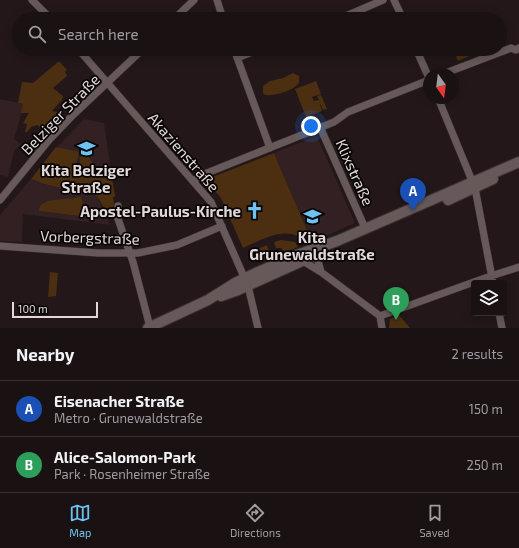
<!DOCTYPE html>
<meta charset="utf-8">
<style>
:root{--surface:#1a1113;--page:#271f21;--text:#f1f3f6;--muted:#9f9da0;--line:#383133;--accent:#6cc3f2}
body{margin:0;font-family:"Exo 2",sans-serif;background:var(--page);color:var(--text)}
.controls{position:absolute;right:12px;bottom:12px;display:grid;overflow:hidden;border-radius:4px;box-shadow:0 2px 10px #0003}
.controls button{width:36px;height:36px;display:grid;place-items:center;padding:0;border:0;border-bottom:1px solid var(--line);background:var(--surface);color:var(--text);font:20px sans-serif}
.compass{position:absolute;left:423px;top:68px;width:36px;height:36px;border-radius:50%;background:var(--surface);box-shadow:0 2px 10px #0003;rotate:166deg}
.scale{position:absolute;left:12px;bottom:10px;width:86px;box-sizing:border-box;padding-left:4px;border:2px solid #e1d9d9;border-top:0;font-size:11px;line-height:14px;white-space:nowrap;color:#e1d9d9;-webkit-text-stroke:3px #090505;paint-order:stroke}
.you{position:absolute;left:311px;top:126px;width:14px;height:14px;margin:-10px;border:3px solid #fff;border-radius:50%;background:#1a73e8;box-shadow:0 0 0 6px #1a73e833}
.badge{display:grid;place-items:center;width:26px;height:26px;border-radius:50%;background:var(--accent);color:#fff;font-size:13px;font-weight:700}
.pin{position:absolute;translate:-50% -33px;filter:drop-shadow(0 1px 2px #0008)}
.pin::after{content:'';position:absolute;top:21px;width:14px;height:12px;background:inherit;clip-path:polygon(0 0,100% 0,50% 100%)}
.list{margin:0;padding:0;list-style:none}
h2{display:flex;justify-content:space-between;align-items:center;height:52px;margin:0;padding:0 16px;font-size:17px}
h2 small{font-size:13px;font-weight:400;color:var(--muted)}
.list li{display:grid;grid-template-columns:26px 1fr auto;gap:12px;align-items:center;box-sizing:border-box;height:56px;padding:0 16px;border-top:1px solid var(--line)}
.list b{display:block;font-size:15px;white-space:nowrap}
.list p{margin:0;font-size:13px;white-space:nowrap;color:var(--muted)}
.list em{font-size:13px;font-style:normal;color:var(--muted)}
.icon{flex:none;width:22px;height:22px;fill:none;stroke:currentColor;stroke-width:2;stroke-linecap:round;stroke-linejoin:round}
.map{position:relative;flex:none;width:519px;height:328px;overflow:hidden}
.search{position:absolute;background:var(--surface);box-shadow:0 2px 10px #0003;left:12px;right:12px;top:12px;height:44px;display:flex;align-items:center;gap:10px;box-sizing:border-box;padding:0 14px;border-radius:22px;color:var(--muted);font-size:15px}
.sheet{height:164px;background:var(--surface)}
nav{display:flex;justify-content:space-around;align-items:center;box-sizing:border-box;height:56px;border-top:1px solid var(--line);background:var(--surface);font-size:11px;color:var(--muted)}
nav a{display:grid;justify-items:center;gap:2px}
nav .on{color:var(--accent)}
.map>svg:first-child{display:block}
</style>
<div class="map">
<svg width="519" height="328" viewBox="0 0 519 328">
<rect width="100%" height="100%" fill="#231719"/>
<path fill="#322022" d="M0 99 24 104 14 139 21 144 14 151 8 177 0 175Z
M84 119 104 123 112 177H100L74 171 57 147Z
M317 136 355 223 312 242 274 153Z
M31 179 44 184 97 196 110 225 23 214 22 242 0 241V215Z"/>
<path fill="#4b2f10" d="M453 49H470L472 55 458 61Z
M59 61 67 70 65 72 67 76 53 88 63 96 62 100 52 111 62 113 46 131 37 125 31 127 27 132H25L27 124 23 123 29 113H21L23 104 18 103 22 82 33 83Z
M293 73 299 76V83C293 91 275 96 265 95L263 93V86L270 81 283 78Z
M316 81 321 94 312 97 314 101 319 100 317 96 321 95 327 109 323 110 319 101 322 111 306 117 295 89Z
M56 147 79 152 75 171 100 177H112L115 196 113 198 114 203 113 209 105 210 97 196 44 184 31 179Z
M81 153 86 154 98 169 79 170Z
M274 153 312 242 307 244C290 222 262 240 243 248L221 198 205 180Z
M78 197H81C83 203 84 209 81 216L40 211 39 210C40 196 70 201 78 197Z
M281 240 295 242 298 247 285 252 281 248H276L274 242Z
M267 245 269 251 266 259 259 262 253 251Z
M50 272 58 273 56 296 48 297Z
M399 315 410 328H389L390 319Z"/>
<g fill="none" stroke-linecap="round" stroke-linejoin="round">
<defs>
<path id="minor" d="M32 0 51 19
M217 0 223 19
M394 0 403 19
M174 19 194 0
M339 19 383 0
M78 49 211 202 248 286 258 328
M234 49 270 148
M416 49 429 78
M237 58 260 49
M443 74 511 48 516 50 519 48
M438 98 475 188 493 283
M320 127 365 228
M193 181 202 175 334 122 348 112 429 80
M0 200 49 140 72 116 143 49
M118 206 117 216 133 262 150 327
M0 246 98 253H138L177 245 222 226
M303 261 321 272 380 316
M321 272 318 261 322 252
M499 313 502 328
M380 316 485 278 519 267
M380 316 382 328"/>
<path id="secondary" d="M448 200 493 179
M221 296 238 290 320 253
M148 328 208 300 235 283 258 272 297 255 337 241 519 162"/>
</defs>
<use href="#minor" stroke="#3b3334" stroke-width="8"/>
<use href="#secondary" stroke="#3b3334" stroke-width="12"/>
<use href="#minor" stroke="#67595a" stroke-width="7"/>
<use href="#secondary" stroke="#67595a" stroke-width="10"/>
</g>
<defs>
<symbol id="school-bare" viewBox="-9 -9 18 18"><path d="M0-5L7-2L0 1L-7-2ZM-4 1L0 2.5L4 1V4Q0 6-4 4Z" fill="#6cc3f2" stroke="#090505" stroke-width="2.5" paint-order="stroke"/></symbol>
<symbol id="church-bare" viewBox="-9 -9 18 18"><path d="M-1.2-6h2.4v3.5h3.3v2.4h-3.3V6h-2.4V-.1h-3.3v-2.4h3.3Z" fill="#6cc3f2" stroke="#090505" stroke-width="2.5" paint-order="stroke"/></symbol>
</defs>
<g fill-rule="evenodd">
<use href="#school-bare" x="74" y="136" width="25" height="25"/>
<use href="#church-bare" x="242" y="198" width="25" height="25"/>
<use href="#school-bare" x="300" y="204" width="25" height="25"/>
</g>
<g text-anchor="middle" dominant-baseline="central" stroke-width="3.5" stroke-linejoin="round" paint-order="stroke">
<g font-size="15" fill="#e1d9d9" stroke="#090505">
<text transform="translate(60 114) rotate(-46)">Belziger Straße</text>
<text transform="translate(184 152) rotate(49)">Akazienstraße</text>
<text transform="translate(355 172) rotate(66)">Klixstraße</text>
<text transform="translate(90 237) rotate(2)">Vorbergstraße</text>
</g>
<g font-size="15" font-weight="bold" fill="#e1d9d9" stroke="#090505">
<text x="86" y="170">Kita Belziger<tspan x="86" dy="17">Straße</tspan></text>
<text x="241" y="211" text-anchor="end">Apostel-Paulus-Kirche</text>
<text x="312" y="237">Kita<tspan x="312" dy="17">Grunewaldstraße</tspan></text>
</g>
</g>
</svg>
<div class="controls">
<button><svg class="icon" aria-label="layers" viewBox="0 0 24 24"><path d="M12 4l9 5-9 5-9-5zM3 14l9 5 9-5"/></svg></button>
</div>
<svg class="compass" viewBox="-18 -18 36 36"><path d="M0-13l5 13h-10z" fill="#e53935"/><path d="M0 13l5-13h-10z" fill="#9f9da0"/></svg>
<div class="scale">100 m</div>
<div class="you"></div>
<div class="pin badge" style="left:413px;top:211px;background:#1a4fb4">A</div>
<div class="pin badge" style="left:396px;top:320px;background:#2e9e5b">B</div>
<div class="search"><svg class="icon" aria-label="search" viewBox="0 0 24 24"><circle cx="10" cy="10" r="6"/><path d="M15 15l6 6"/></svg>Search here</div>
</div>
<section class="sheet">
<h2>Nearby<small>2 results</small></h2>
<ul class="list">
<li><span class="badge" style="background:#1a4fb4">A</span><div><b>Eisenacher Straße</b><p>Metro · Grunewaldstraße</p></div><em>150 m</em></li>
<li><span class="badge" style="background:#2e9e5b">B</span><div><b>Alice-Salomon-Park</b><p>Park · Rosenheimer Straße</p></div><em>250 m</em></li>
</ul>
</section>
<nav>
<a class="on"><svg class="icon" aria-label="map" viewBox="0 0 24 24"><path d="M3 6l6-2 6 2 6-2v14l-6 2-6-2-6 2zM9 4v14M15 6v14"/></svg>Map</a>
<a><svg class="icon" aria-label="directions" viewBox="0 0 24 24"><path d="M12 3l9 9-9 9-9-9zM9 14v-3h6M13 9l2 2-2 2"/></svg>Directions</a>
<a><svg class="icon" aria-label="saved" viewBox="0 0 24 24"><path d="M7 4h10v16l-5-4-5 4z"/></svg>Saved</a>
</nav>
